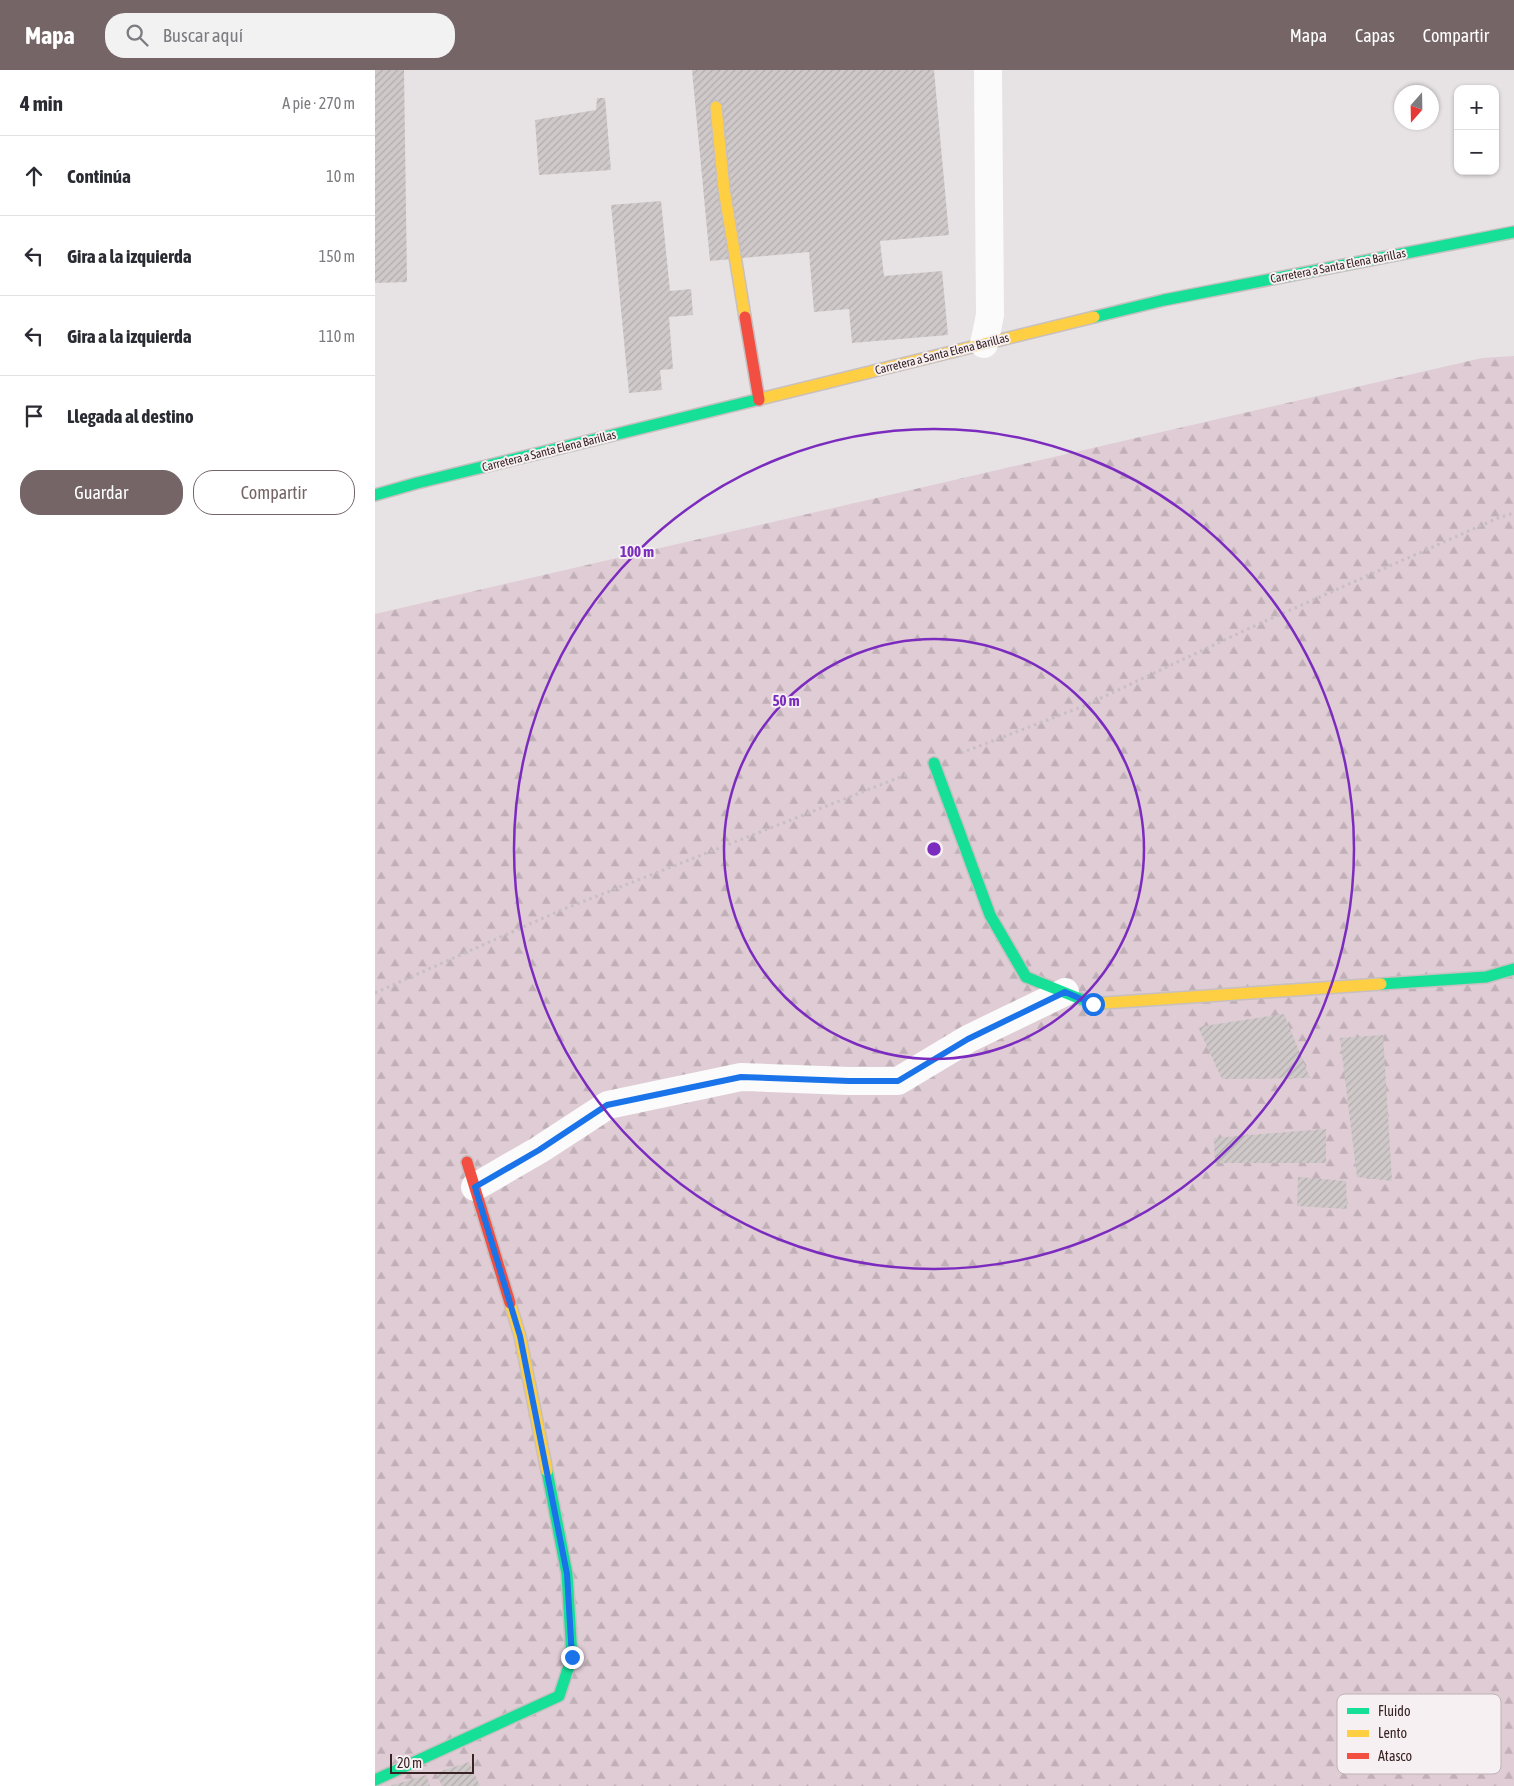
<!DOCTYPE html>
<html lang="es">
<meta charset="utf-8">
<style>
:root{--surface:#fff;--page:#f2f2f3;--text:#2b2b33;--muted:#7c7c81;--line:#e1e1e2;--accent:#756566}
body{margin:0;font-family:"Asap Condensed",sans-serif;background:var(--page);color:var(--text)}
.controls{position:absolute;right:15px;top:15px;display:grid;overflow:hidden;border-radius:10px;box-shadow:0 1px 4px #0004}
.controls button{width:45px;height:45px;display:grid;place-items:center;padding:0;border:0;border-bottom:1px solid var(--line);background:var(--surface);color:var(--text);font:25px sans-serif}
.compass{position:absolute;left:1019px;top:15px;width:45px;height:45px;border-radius:50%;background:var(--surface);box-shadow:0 1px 4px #0004;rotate:200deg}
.scale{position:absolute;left:15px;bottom:12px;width:84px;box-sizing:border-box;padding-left:5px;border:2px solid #382223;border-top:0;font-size:14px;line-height:18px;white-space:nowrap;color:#382223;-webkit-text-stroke:4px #f6f0f2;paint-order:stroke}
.stop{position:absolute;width:15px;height:15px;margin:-11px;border:4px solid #1a73e8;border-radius:50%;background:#fff}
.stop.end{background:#1a73e8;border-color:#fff;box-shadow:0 1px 5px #0008}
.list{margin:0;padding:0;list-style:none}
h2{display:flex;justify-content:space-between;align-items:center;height:65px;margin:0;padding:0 20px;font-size:21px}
h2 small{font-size:16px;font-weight:400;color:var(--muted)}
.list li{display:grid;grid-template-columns:32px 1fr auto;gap:15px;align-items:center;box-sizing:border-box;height:80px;padding:0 20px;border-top:1px solid var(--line)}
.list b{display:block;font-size:19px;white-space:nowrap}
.list em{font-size:16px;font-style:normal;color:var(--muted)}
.actions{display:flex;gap:10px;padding:15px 20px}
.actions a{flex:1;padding:11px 0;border:1px solid var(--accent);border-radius:20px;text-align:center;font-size:18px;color:var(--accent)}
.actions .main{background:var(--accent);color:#fff}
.icon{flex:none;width:28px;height:28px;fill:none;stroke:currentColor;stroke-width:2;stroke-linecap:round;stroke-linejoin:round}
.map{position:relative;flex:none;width:1139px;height:1716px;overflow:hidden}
header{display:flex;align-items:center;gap:30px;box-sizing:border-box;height:70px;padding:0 25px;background:var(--accent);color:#fff}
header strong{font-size:24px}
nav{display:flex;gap:28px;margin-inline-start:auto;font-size:18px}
.search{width:350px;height:45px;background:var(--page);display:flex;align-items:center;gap:12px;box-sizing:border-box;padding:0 18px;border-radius:20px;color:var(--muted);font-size:19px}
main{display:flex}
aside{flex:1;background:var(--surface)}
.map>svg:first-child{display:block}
</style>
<header>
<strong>Mapa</strong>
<div class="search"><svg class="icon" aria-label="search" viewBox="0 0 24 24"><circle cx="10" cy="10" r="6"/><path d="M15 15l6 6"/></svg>Buscar aquí</div>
<nav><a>Mapa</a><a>Capas</a><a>Compartir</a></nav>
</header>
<main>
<aside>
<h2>4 min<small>A pie · 270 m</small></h2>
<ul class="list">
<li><svg class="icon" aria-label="ahead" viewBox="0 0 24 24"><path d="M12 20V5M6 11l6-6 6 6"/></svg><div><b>Continúa</b></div><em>10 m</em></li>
<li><svg class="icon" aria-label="left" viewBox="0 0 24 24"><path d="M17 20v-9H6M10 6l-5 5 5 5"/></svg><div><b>Gira a la izquierda</b></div><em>150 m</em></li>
<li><svg class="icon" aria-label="left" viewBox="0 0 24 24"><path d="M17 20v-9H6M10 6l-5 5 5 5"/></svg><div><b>Gira a la izquierda</b></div><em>110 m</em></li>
<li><svg class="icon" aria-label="arrive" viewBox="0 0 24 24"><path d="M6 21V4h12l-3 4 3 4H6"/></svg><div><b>Llegada al destino</b></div></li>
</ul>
<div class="actions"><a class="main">Guardar</a><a>Compartir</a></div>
</aside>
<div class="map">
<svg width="1139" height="1716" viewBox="0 0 1139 1716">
<defs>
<pattern id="forest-firs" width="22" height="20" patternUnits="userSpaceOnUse" patternTransform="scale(1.25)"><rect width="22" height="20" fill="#dfccd5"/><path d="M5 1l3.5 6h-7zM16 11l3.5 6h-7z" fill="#c0afb7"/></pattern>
<pattern id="building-hatch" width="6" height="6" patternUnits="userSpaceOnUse" patternTransform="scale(1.25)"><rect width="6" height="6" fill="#cfc9ca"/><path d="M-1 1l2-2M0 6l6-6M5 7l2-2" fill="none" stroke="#b2acad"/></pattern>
</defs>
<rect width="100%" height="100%" fill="#e7e2e3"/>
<path fill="url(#forest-firs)" d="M1139 286V1716H0V544L1107 288Z"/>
<path fill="url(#building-hatch)" d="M0 0H29L32 212 0 213Z
M317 0H559L574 165 505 171 509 206 567 201 573 265 477 273 474 239 439 242 434 182 335 191Z
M222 28H230L236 100 164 105 160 50 221 40Z
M286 131 295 221 316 219 318 245 294 247 298 299 285 300 287 320 254 323 236 135Z
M909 944 935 1008 847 1009 823 957Z
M1008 965 1017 1111 982 1107 965 968Z
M951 1059V1093H840L839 1068Z
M923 1107 971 1111 972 1139 922 1136Z
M94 1692 105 1716H67L61 1703Z
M51 1705 55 1716H15Z"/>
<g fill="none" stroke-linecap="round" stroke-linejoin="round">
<defs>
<path id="fast" d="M719 247 789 230 1139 162
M0 425 42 413 385 329
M559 693 615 845 651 907 718 934 729 933
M1006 914 1111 907 1139 899
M0 1710 184 1626 197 1587 192 1504 172 1401"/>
<path id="slow" d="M341 37 349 119 370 247
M385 329 719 247
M729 933 1006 914
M135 1233 145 1266 172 1401"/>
<path id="jam" d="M370 247 384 330
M92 1092 135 1233"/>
</defs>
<use href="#fast" stroke="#c7bfc0" stroke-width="14"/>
<use href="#slow" stroke="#c7bfc0" stroke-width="14"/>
<use href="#jam" stroke="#c7bfc0" stroke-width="14"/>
<path stroke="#c8bfc0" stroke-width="3" stroke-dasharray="2.5 4" stroke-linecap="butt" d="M586 683 709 636 877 557 1123 448 1139 443
M0 923 184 841 533 704"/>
<path stroke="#fbfbfb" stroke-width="28" d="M609 274 615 245 613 0
M100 1117 164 1080 233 1035 366 1007 474 1011H523L593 969 690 922"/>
<use href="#fast" stroke="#16e098" stroke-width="11"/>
<use href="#slow" stroke="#ffcf43" stroke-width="11"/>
<use href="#jam" stroke="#f24e42" stroke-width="11"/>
</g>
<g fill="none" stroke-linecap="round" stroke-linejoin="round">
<path stroke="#1a73e8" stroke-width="6" d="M197 1587 192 1504 145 1266 100 1117 164 1080 232 1035 366 1007 474 1011H523L593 969 690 922 718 934"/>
</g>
<g fill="none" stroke="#7b2cbf" stroke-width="2.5">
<circle cx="559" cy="779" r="210"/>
<circle cx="559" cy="779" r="420"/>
</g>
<g text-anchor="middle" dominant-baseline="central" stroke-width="4" stroke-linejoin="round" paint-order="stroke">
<g font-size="12" fill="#382223" stroke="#f6f0f2">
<text transform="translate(963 196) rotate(-11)">Carretera a Santa Elena Barillas</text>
<text transform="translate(567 284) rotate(-14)">Carretera a Santa Elena Barillas</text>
<text transform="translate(174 381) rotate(-14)">Carretera a Santa Elena Barillas</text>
</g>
</g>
<rect x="962" y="1624" width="164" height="80" rx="8" fill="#f6f0f2" stroke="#bdb2b4" stroke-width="1"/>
<rect x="972" y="1638" width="22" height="6" fill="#16e098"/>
<rect x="972" y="1660" width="22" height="7" fill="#ffcf43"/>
<rect x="972" y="1683" width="22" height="6" fill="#f24e42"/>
<g font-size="14" fill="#382223">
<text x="1003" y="1646">Fluido</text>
<text x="1003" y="1668">Lento</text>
<text x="1003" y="1691">Atasco</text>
</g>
<circle cx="559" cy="779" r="8" fill="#7b2cbf" stroke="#f6f0f2" stroke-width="2.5"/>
<g font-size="15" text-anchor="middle" font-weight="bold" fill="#7b2cbf" stroke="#f6f0f2" stroke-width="4" stroke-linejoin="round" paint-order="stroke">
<text x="262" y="487">100 m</text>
<text x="411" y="636">50 m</text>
</g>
</svg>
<div class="controls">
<button>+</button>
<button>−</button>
</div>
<svg class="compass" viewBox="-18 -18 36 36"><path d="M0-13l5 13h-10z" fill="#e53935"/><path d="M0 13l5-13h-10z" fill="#7c7c81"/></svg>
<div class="scale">20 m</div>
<div class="stop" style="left:718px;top:934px"></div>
<div class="stop end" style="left:197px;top:1587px"></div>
</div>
</main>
